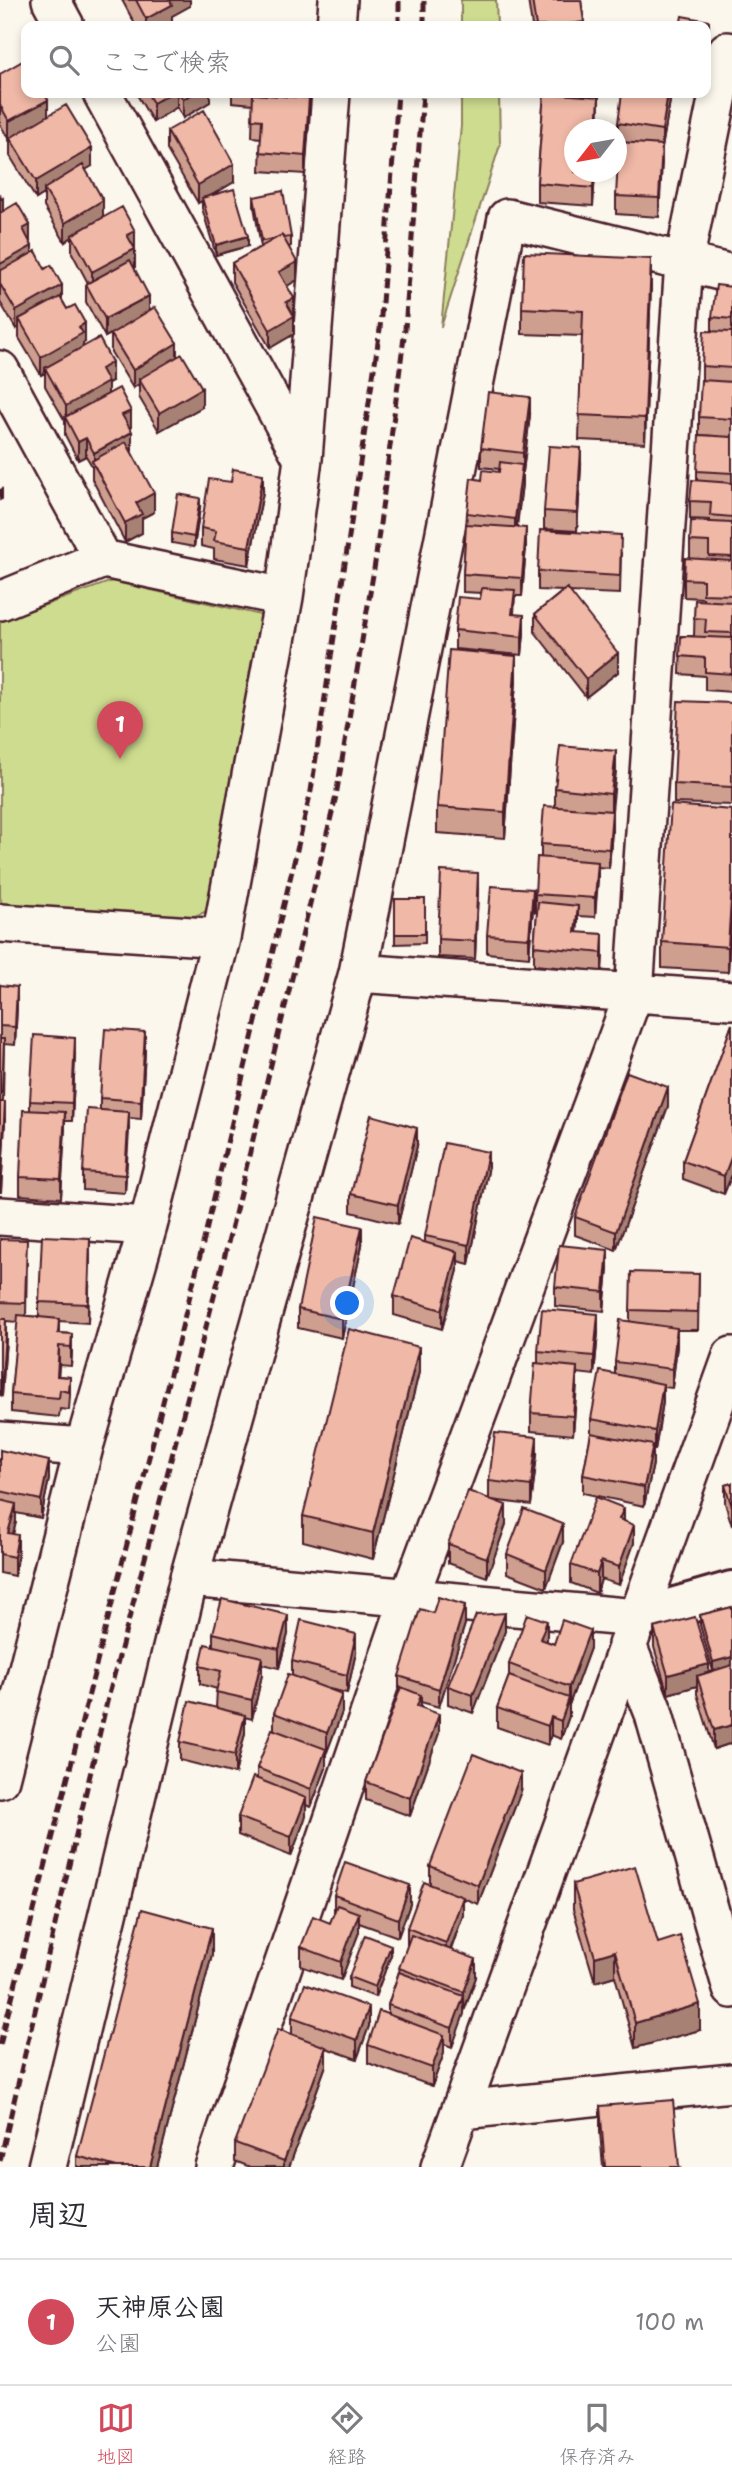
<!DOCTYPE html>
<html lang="ja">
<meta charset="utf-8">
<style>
:root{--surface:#fff;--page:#f7f7f7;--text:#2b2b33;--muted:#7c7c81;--line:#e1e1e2;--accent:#d1495b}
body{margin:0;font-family:"Shantell Sans","Klee One",sans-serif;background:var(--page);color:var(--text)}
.compass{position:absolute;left:564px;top:119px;width:63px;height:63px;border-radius:50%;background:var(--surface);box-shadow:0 4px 10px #0003;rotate:239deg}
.you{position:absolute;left:348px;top:1304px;width:24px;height:24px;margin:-18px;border:5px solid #fff;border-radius:50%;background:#1a73e8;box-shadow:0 0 0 10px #1a73e833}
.badge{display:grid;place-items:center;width:46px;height:46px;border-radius:50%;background:var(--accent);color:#fff;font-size:23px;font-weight:700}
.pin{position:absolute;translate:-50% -58px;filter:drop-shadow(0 2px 4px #0008)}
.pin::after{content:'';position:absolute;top:37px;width:24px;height:21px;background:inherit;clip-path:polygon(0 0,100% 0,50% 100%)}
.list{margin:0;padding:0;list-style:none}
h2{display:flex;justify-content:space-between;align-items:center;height:91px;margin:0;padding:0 28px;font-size:30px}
h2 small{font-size:23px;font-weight:400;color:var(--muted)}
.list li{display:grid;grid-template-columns:46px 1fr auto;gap:21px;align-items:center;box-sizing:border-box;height:126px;padding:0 28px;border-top:2px solid var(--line)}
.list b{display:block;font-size:26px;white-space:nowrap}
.list p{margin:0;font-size:23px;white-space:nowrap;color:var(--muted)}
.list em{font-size:23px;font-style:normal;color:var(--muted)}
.icon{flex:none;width:38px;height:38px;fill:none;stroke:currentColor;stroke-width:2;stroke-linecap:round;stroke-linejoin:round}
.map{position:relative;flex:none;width:732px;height:2167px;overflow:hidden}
.search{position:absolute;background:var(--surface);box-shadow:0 4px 10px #0003;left:21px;right:21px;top:21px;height:77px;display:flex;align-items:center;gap:18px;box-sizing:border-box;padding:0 24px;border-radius:14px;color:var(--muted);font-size:26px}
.sheet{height:217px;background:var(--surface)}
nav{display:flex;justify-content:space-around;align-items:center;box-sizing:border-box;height:98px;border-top:2px solid var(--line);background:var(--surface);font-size:19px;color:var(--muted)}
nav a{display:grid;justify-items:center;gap:4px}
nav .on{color:var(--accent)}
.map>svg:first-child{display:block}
</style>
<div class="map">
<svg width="732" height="2167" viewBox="0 0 732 2167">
<rect width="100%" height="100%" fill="#fbf7ec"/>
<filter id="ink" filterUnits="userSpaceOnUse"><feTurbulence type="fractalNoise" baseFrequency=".0143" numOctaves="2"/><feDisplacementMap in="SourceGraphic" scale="14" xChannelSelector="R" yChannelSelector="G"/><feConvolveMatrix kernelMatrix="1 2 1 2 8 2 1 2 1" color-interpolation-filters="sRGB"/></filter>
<g filter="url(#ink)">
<path fill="#cedc8f" stroke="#8c7e5d" stroke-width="2" d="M461 0H496L497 26H461Z
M461 93H499L500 145 441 327 461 126Z
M112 581 265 616 213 909 184 920 2 904 0 897V621Z"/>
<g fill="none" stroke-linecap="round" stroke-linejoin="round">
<defs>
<path id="minor" d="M51 0 65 26
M336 26 338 0
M102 93 303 459
M0 370 103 559
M0 601 103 559 284 597
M0 923 221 938
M358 973 732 1000
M0 1216 148 1226
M0 1441 84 1447
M189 1578 637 1618
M627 1645 653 1711 732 1989
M0 1779 84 1447 148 1226 221 938 284 597 303 459 331 93
M461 2110 732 2083
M47 2167 189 1578 358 973 507 218 732 274
M214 2167 409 1598 634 993 684 262 727 51 732 52
M440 2167 732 1356"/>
<path id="tertiary" d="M637 1618 732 1591"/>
</defs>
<use href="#minor" stroke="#4a1f2b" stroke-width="42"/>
<use href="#tertiary" stroke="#4a1f2b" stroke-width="44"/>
<use href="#minor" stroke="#fbf7ec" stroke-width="37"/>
<use href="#tertiary" stroke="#fbf7ec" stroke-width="38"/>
<path stroke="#4a1f2b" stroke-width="5" stroke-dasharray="10 5" stroke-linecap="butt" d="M399 26V0
M424 26V0
M0 2045 202 1248 311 791 380 329 398 93
M0 2161 107 1702 226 1251 336 796 375 563 405 329 423 93"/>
</g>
<path fill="#ce9e8f" stroke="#4a1f2b" stroke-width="2" d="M122 0H190V6L172 16V26H136Z
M528 0H581L584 26H532Z
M0 74 48 116 92 166 85 170 103 217 135 231 134 268 149 311 177 357 202 407 159 431 139 397V384L133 388 111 352V334L105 337 86 302V284L88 283 72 253V237L65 242 44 207V194L36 199 10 156V139L9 140 0 124Z
M136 93H210V102L183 118 177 107 153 122Z
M232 93H281V96L309 116 305 174 260 171 261 138 252 137 253 104 232 102Z
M544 93 599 97 598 130H575V172H595L593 206 537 202V183Z
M670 93V101L662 148 659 217 616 214V196L628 143 618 141V123Z
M167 131 234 182 211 196 248 246 216 255 202 208V201L198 203 167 150Z
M0 193 3 211 30 241 32 253 62 300 85 342 83 343V347L112 381 108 383V394L131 429 130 430 131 451 154 512 142 518V533L125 542 92 479V466L86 456 78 460 65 435V421L45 386V373L41 375 19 338V327L16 329 0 302Z
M254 197 291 237V246L289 247 297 280 287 286 294 315V334L270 348 232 282V263L261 247 254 206Z
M651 285 645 443 579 440 582 336 522 334V308Z
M732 287V692L705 690V676L680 674 681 636H694L695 600 703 601V598L684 597V579L690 558V541L710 522V520L690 519V501L697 481V471L713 436 699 435V417L702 380V366L712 331V317Z
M530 415 523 472H522V484L517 527 526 546 522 596H515L514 614 524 633 522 655 455 649V630L480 599 481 593 463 592V574L467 513 482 480 499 472V469L481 467V448Z
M581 466 577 531 544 529V511Z
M263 492 249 565 214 559V549L201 546V528Z
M200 508 194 547 172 543V533Z
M621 553 620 594 570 592 618 672 586 697 535 632V614L563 591 538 590V571Z
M516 681 505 838 437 833V807Z
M732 703V805L674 803V784Z
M616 770 612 811V830L609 868 598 867 595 917 578 916 577 932 603 953 602 971 534 965V946L537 913 535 912V894L541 858V844L555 807V788Z
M732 810V909L728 972 662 968V942Z
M478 891 475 959 438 957V939Z
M395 899H425V943L395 944Z
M533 908 529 957 487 953V935Z
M0 985 17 1006 15 1045 4 1044 3 1102 5 1121 1 1192H0Z
M732 1024V1174L724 1194 683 1179V1161Z
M145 1051 141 1119 129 1118 125 1193 83 1190V1172L100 1110V1098Z
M75 1056 72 1121H65L61 1198 20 1195V1177L30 1110V1101Z
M668 1106 616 1250 575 1235V1217Z
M417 1146 398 1224 351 1212V1194Z
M488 1171 469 1264 458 1261V1270L442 1329 394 1315V1296L425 1242V1236Z
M0 1239 27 1259 26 1316 39 1317V1302L90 1257 88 1323 59 1321V1333L72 1334V1353L71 1366 59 1365 58 1376 70 1377V1395L69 1410 60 1409 59 1417 11 1412V1394L18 1322 6 1321V1338L2 1396 0 1395Z
M362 1245 342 1338 298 1328V1309Z
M608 1269 604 1311 555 1306V1287Z
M699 1274 698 1330H677V1346L672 1388 663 1387V1402L655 1450H653V1464L644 1506 583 1493V1475L591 1434V1419L615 1375V1362L630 1322V1310Z
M598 1333 594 1375 577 1373 573 1435 531 1431V1413L538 1364V1351Z
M419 1372 373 1559 303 1541V1516Z
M0 1450 49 1479 41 1518 16 1513V1522L13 1534 18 1553 14 1576 0 1573Z
M537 1455 531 1505 491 1500 506 1524 487 1577 448 1563V1544L489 1499V1481Z
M732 1483V1526L725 1503V1485Z
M624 1521 634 1543 619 1585 601 1579 597 1593 571 1583V1565Z
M563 1542 546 1588 507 1573V1554Z
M732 1607V1743L714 1749 697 1694V1686L668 1694 654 1647V1628L709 1672 713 1671 700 1625V1615Z
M465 1624 439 1707 421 1702V1708L439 1733 410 1816 366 1800V1782L399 1692V1676Z
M505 1631 473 1713 448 1704V1686Z
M213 1633 288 1634 279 1668 262 1664V1675L252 1719 245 1717V1733L235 1774 180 1760V1742L216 1708 217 1689 200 1684V1666L213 1645Z
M547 1640 546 1641 554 1644 590 1648 569 1705V1716L561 1739 551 1735 548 1745 497 1727V1708L509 1676V1664Z
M356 1652 347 1693 329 1689 342 1712 327 1752 326 1751V1768L311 1807 306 1805V1816L291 1856 238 1835V1817L257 1779V1768L274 1730V1713L292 1675V1661Z
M521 1791 478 1904 463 1898V1915L451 1950 476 1977 452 2047 444 2044V2053L432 2086 368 2063V2045L388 2014V2005L407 1947V1928L430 1884V1866Z
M573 1884 700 2030 635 2048 615 1976 595 1982 573 1909Z
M334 1895 410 1904 398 1937 359 1923V1932L341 1980 301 1966V1947L330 1923 334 1914Z
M212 1954 157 2167H77V2156Z
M391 1955 375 1997 349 1987V1977Z
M292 2017 369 2026 357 2059 326 2048V2065L289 2167H250L235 2161V2143L292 2034Z
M600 2106 679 2167H603L600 2132Z"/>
<path fill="#a88174" stroke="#4a1f2b" stroke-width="2" d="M166 0H190V6L172 16V26H146V19Z
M709 21V31L706 50V40Z
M171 93H177V107L153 122V103Z
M194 93H210V102L183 118V99Z
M668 93H670V101L662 148V130Z
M599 97 598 130H597Z
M309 98V116L305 174V156Z
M48 100V118L9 140V121Z
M662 145V163L659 217V198Z
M92 148V166L47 193 44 189V194L36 199V181Z
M234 164V182L198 203V185Z
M594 172H595L593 206V188Z
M3 198V217L0 219V200Z
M103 200V218L72 235V237L65 242V223Z
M30 225V244L23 229Z
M135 231V268L92 291V272L127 235Z
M248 236V246L216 255V245Z
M32 246V264L0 282V264Z
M651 259V285L645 443V418Z
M297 262V280L279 291V272Z
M62 285V303L19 319V327L16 329V311Z
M149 296V314L105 337V319Z
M294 298V334L270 348V330L286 302Z
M85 323V342L83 343V352L45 368V373L41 375V357Z
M177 343V361L139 379V384L133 388V370Z
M112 362V381L108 383V401L66 420V406L101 369Z
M202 388V407L159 431V413Z
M530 397V415L523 472V453Z
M131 411V429L122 434V415Z
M132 432V451L97 470 94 466V453Z
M86 438V456L78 460V442Z
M581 448V466L577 531V513Z
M522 465V484L515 537V519Z
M263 474V492L249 565V547Z
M2 489V499L0 500V490Z
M154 493V512L142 518V533L125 542V523L136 503Z
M200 498V508L194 547V537Z
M526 528V546L522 596V578Z
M524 615V633L522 655V637Z
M618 653V672L586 697V679Z
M516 656V681L505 838V812Z
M616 751V770L611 812V794Z
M612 811V830L609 868V849Z
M598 862V881L595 917V898Z
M478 873V891L475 959V941Z
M732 883V909L728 972V947Z
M533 889V908L529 957V938Z
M578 906V924L575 950V932Z
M603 934V953L602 971V953Z
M17 987V1006L15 1045V1027Z
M145 1032V1051L141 1119V1101Z
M75 1038V1056L72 1121V1103Z
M668 1087V1106L616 1250V1232Z
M5 1102V1121L1 1192V1174Z
M65 1112V1130L61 1198V1179Z
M129 1112V1131L125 1193V1175Z
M417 1128V1146L398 1224V1205Z
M488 1152V1171L469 1264V1245Z
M732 1155V1174L724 1194V1176Z
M362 1227V1245L342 1338V1319Z
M90 1238V1257L88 1323V1304Z
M608 1250V1269L604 1311V1292Z
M458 1252V1270L442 1329V1310Z
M598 1314V1333L594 1375V1356Z
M6 1319V1338L2 1396V1377Z
M677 1328V1346L672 1388V1369Z
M72 1334V1353L71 1366V1347Z
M59 1346V1365L57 1394V1376Z
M419 1347V1372L373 1559V1533Z
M577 1367V1386L573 1435V1416Z
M663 1384V1402L655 1450V1431Z
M537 1437V1455L531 1505V1486Z
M653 1445V1464L644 1506V1487Z
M49 1461V1479L41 1518V1500Z
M16 1504V1522L8 1552V1533Z
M506 1505V1524L487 1577V1558Z
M624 1508V1526L619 1519Z
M563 1524V1542L546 1588V1570Z
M634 1525V1543L619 1585V1567Z
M18 1535V1553L14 1576V1557Z
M601 1561V1579L597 1593V1574Z
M465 1605V1624L439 1707V1689Z
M505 1613V1631L473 1713V1695Z
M288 1615V1634L279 1668V1649Z
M547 1621V1640L540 1658V1639Z
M590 1630V1648L569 1705V1687Z
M356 1634V1652L347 1693V1675Z
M262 1657V1675L252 1719V1700Z
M732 1657V1667L713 1672V1662Z
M709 1664V1683L697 1676V1686L668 1694V1675Z
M342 1694V1712L327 1752V1733Z
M421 1695V1714L417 1706Z
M569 1698V1716L561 1739V1721Z
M439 1714V1733L410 1816V1798Z
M245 1715V1733L235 1774V1755Z
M551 1717V1735L548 1745V1726Z
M732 1725V1743L714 1749V1730Z
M326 1749V1768L311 1807V1789Z
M521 1773V1791L478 1904V1885Z
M306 1798V1816L291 1856V1837Z
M410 1885V1904L398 1937V1919Z
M463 1897V1915L446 1961V1943Z
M359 1913V1932L341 1980V1962Z
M212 1928V1954L157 2167H150Z
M391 1945V1955L375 1997V1987Z
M615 1951V1976L595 1982V1957Z
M476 1959V1977L464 2010V1992Z
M464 1996V2014L452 2047V2028Z
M700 2004V2030L635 2048V2023Z
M369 2007V2026L357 2059V2040Z
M444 2035V2053L432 2086V2068Z
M326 2047V2065L289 2167H284V2161Z"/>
<path fill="#f0b8a6" stroke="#4a1f2b" stroke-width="2" d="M136 0H170L172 5 146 19Z
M532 0H581L584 22 555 26H536Z
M682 16 709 21 706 40V26H680Z
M634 22 656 24V26H633Z
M26 59V93H44L48 100 9 121 0 105V74Z
M147 93H171L153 103Z
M179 93H194L183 99Z
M544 93 599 97 597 130H575V172H594L593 188 537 183Z
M622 93H668L662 130 618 123Z
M253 94 309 98 305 156 260 152 262 120 252 119Z
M66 105 92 148 36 181 10 138Z
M204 110 234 164 198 185 167 131Z
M619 142 662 145 659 198 616 196Z
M83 165 103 200 65 223 44 189Z
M234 189 248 236 216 245 202 198Z
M283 191 291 237 283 238 282 235 274 239 262 241 254 197Z
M17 203 30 225 23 229 32 246 0 264V213Z
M122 207 135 231 127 235 135 249 92 272 72 235Z
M282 235 297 262 279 272 294 298 286 302 294 316 270 330 232 263Z
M36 251 45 269 51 265 62 285 16 311 0 284V271Z
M524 253 651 259 645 418 579 415 583 311 522 308Z
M130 260 149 296 105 319 86 284Z
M716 285 732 287V319L712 317Z
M60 297 67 309 75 305 85 323 79 327 83 333 41 357 19 319Z
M155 307 177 343 133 370 111 334Z
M704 331 732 332V368L702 366Z
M99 338 112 362 101 369 108 382 66 406 45 368Z
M182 354 202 388 159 413 139 379Z
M701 380 732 382V419L699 417Z
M119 388 131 411 122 415 132 432 94 453 86 438 78 442 65 417Z
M488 392 530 397 523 453 481 448Z
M699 435 732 437V473L697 471Z
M126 442 154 493 136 503 142 514 125 523 92 461Z
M549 446 581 448 577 513 544 511Z
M500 462 522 465 515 519 467 513 471 478 482 480 483 470 499 472Z
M233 469 263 474 249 547 214 541 216 531 201 528 209 479 231 482Z
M692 480 732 483V517L710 515 711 502 690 501Z
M178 494 200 498 194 537 172 533Z
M691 521 732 523V557L709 556V542L690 541Z
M466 524 526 528 522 578 463 574Z
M540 530 621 535 620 576 538 571Z
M685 558 732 561V595L703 594V580L684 579Z
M482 588 515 590 512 614 524 615 522 637 455 630 458 597 480 599Z
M567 588 618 653 586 679 535 614Z
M695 600 732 602V633L705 632 706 619 694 618Z
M681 636 732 638V674L705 672V658L680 656Z
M449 650 516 656 505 812 437 807Z
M678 701 732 703V787L674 784Z
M560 746 616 751 611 794 555 788Z
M671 805 732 810V883L728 947 662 942Z
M544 806 612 811 609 849 541 844Z
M537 857 598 862 595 898 535 894Z
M441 871 478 873 475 941 438 939Z
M491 886 533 889 529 938 487 935Z
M395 899H425V934H395Z
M538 902 578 906 575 932 603 934 602 953 534 946Z
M0 985 17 987 15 1027 0 1026Z
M732 1024V1155L724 1176 683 1161Z
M105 1029 145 1032 141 1101 100 1098Z
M34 1035 75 1038 72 1103 30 1101Z
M0 1039H4L2 1093H0Z
M627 1072 668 1087 616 1232 575 1217Z
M0 1102H5L1 1174H0Z
M87 1109 129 1112 125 1175 83 1172Z
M23 1110 65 1112 61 1179 20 1177Z
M371 1115 417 1128 398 1205 351 1194Z
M444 1143 488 1152 469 1245 425 1236Z
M317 1217 362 1227 342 1319 298 1309Z
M42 1236 90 1238 88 1304 39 1302Z
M410 1238 458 1252 442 1310 394 1296Z
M0 1239 27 1240 25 1303 0 1302Z
M559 1245 608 1250 604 1292 555 1287Z
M631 1272 699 1274 698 1312 630 1310Z
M542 1309 598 1314 594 1356 538 1351Z
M18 1315 59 1319 58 1333 72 1334 71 1347 59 1346 57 1376 70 1377 69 1392 60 1390 59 1398 11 1394Z
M0 1319H6L2 1377H0Z
M620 1320 677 1328 672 1369 615 1362Z
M349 1329 419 1347 373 1533 303 1516Z
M535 1363 577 1367 573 1416 531 1413Z
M600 1371 663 1384 655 1431 591 1419Z
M495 1433 537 1437 531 1486 489 1481Z
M591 1433 653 1445 644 1487 583 1475Z
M0 1450 49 1461 41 1500 0 1491Z
M732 1483V1507L725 1485Z
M468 1491 506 1505 487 1558 448 1544Z
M596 1497 624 1508 619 1519 634 1525 619 1567 601 1561 597 1574 571 1565Z
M0 1500 16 1504 8 1533 18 1535 14 1557 0 1554Z
M524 1509 563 1524 546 1570 507 1554Z
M438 1597 465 1605 439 1689 399 1676 420 1609 433 1613Z
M222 1599 288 1615 279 1649 213 1633Z
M732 1607V1657L713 1662 700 1615Z
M505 1613 473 1695 448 1686 476 1615Z
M527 1614 547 1621 540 1639 554 1644 562 1620 590 1630 569 1687 509 1664Z
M695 1617 709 1664 668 1675 654 1628Z
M301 1620 356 1634 347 1675 292 1661Z
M205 1644 262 1657 252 1700 216 1692 221 1671 200 1666Z
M732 1665V1725L714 1730 697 1676Z
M288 1674 342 1694 327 1733 274 1713Z
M509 1676 569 1698 561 1721 551 1717 548 1726 497 1708Z
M401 1687 421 1695 417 1706 439 1714 410 1798 366 1782Z
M189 1701 245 1715 235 1755 180 1742Z
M272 1729 326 1749 311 1789 257 1768Z
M473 1754 521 1773 478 1885 430 1866Z
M253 1777 306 1798 291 1837 238 1817Z
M345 1862 410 1885 398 1919 334 1895Z
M635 1866 658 1943 680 1936 700 2004 635 2023 615 1951 595 1957 573 1884Z
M424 1882 463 1897 446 1943 407 1928Z
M337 1905 359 1913 341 1962 301 1947 313 1916 330 1923Z
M142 1909 212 1928 150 2167H117L77 2156Z
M365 1935 391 1945 375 1987 349 1977Z
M411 1935 476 1959 464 1992 399 1968Z
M399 1972 464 1996 452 2028 388 2005Z
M305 1984 369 2007 357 2040 292 2017Z
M379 2011 444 2035 432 2068 368 2045Z
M278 2029 326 2047 284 2161 235 2143Z
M673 2100 679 2167H605L600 2106Z"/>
</g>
</svg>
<svg class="compass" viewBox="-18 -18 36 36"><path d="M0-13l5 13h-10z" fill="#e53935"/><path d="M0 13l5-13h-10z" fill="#7c7c81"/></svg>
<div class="you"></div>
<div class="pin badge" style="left:120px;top:759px">1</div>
<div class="search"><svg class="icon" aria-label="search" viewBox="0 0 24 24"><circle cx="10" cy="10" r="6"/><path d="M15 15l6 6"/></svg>ここで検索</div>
</div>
<section class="sheet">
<h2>周辺<small></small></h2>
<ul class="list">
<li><span class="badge">1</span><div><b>天神原公園</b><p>公園</p></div><em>100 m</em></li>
</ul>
</section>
<nav>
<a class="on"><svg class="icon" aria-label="map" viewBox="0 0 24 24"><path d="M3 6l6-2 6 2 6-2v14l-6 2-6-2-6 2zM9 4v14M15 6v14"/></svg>地図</a>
<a><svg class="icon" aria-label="directions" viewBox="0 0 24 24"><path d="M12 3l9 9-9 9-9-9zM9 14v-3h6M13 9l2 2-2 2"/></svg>経路</a>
<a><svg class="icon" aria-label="saved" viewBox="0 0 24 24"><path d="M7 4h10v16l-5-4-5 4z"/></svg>保存済み</a>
</nav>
